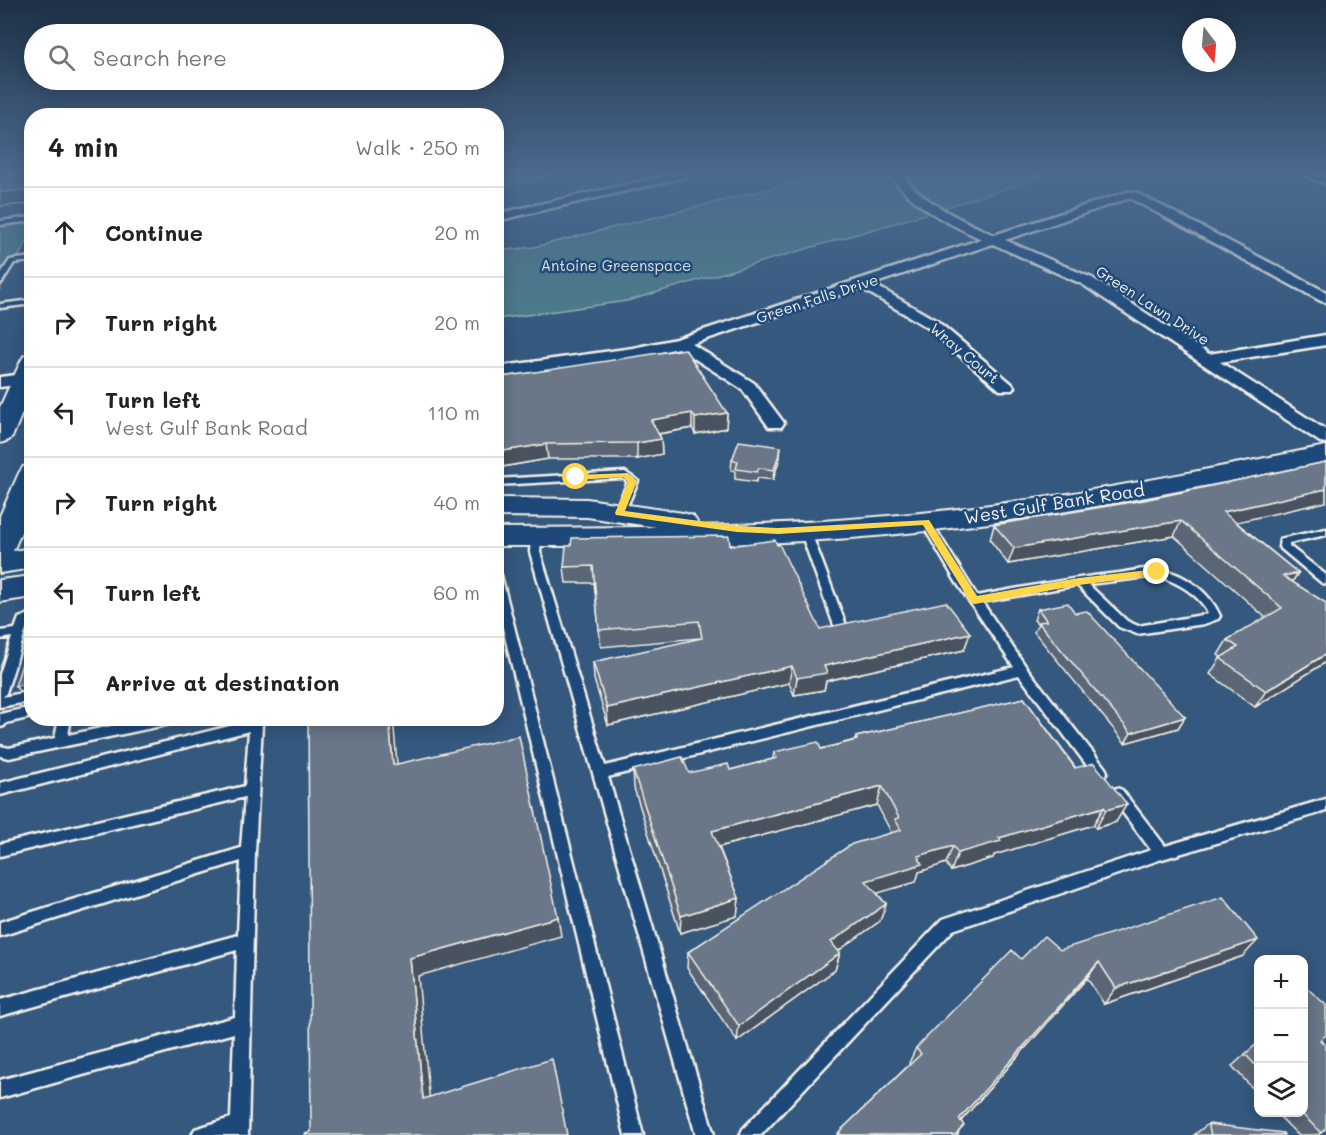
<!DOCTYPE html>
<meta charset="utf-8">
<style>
:root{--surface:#fff;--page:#f6f6f6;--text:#222;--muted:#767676;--line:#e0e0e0}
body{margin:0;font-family:Mali,sans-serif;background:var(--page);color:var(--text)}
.controls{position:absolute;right:18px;bottom:18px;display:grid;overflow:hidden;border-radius:12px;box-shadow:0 3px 15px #0003}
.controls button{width:54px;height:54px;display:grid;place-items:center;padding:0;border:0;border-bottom:2px solid var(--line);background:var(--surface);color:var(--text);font:30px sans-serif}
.compass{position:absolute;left:1182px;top:18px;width:54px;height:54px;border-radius:50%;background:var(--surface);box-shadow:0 3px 15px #0003;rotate:164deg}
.stop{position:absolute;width:18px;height:18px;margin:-14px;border:4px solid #ffd54a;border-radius:50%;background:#fff}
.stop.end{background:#ffd54a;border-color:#fff;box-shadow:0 2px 6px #0008}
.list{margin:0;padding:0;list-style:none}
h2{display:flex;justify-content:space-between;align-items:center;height:78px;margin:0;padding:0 24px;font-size:26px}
h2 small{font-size:20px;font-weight:400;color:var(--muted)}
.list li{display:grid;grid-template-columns:39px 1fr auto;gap:18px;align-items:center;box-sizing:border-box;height:90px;padding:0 24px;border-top:2px solid var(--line)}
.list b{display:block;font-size:22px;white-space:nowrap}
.list p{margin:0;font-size:20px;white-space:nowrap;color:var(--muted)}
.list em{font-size:20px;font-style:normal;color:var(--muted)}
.icon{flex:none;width:33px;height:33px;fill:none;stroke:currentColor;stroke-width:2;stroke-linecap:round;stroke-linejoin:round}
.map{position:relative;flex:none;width:1326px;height:1135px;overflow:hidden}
.search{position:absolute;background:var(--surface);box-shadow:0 3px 15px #0003;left:24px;top:24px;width:480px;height:66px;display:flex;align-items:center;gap:15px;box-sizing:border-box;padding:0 21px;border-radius:33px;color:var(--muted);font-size:22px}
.panel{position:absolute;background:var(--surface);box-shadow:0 3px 15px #0003;left:24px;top:108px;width:480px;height:618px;border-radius:24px}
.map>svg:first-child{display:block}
</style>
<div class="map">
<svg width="1326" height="1135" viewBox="0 0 1326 1135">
<rect width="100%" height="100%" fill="#35587e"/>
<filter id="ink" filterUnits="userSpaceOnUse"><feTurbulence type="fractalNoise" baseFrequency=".0167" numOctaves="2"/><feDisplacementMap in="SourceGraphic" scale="12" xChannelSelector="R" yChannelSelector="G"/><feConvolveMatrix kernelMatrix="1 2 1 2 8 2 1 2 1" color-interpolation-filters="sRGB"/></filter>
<g filter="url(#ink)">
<path fill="#4b7d89" stroke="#a0b7b8" stroke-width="1.5" d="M496 175H554L497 187Z
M825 175H899L927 179 946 175H1047L919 216 627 301 497 319 496 251 534 247Z
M31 221V234L0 289V224Z"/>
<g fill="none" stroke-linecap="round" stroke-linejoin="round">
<defs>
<path id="lane" d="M32 217V221L0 225V221Z
M32 257V261L14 263 2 282 0 283V275L10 260Z
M32 300V304L0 308V304Z
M625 472 638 481 624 513 619 516 614 513 628 482 623 478 496 485V479Z
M32 519V525L12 528 7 525 12 522Z
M926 519 930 520 977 596C1024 587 1071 578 1119 573 1132 571 1148 567 1160 569 1185 574 1210 592 1220 616L1218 619 1204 624 1137 634 1119 627 1077 585 982 602 1026 667 1105 768 1107 772 1105 776 1100 778 1095 776 1019 675 608 777 714 1135H696L530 552 531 537 536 534 541 537 540 552 605 766 1014 667 955 580 921 522ZM1157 576C1176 581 1201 595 1208 614L1138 626 1127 621 1088 584Z
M805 527 810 530 847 628 845 631H837L835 628 800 530Z
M1326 529V535L1289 543V546L1326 575V584L1322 583 1279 547 1280 539Z
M496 572 501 575 643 1135H625L496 599Z
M32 613V622L28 623 6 693 3 697 32 691V701L0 707V674L12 637 0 639V631L15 629 19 618Z
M32 707V717L6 723 4 726 0 727V714Z
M59 718H71L68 735 149 718H181L179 721 175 723 9 758 0 756V746L9 748 55 738Z
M250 718H262V724L255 852 248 1135H192L195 1129 231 1118 234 1033 0 1098V1080L235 1017 237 950 0 1016V1000L238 935 241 861 0 936V922L241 848 245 797 0 856V844L245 786 249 731 0 795V783L250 721Z
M1117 788 1122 790 1165 846 1326 799V811L1162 859 953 930 761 1135H740L743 1129 943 919 1151 850 1112 798 1110 794 1112 790Z"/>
<path id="street" d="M669 175H687L682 178 496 221V214Z
M891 175H902C925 204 961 220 994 235L1127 192H1135L1326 292V302L1321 301 1130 198 1005 240 1092 278 1209 354 1326 335V345L1220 362 1326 430V443L1320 442 1082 284 993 244 873 284 937 321 1012 384 1014 387 1012 390H1000L927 327 861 288 692 344 754 383 784 423 781 427H769L742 389 678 348 633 358 496 377V367L633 348 676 339 982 239C949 224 911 206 891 175Z
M1307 175 1326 177V184L1308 177Z
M32 373V383L0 387V377Z"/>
<path id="secondary" d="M32 354V389L13 435 9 440 0 443V407L21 361 24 356Z
M1326 446V462C1180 491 1035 521 887 535 757 547 627 546 496 546V528L656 527 587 517 496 516V498L587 499 683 513 693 516 697 522 694 526C793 524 892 518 990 505 1103 491 1214 468 1326 446Z
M32 465V507L13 551 32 548V568L0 573V516L19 473 23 467Z
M32 576V597L0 602V580Z"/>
</defs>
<use href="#lane" stroke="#f4f1e8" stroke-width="5"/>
<use href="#street" stroke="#f4f1e8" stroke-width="5"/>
<use href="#secondary" stroke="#f4f1e8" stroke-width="4"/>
<use href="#lane" fill="#1f4a7a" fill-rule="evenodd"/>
<use href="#street" fill="#1f4a7a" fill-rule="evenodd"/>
<use href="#secondary" fill="#1f4a7a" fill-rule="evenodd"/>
</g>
<path fill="#5a6675" stroke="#f4f1e8" stroke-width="1.5" d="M496 378 727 413 726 428 695 434 692 428 659 434 661 439 662 454 637 459H548L496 468Z
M780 457 773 480 758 478 756 482 735 479V471L731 470 732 460Z
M1326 462V502L1236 522 1298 573 1292 582 1326 662 1255 707 1210 674 1221 657 1218 655 1227 640 1266 618 1174 536 1008 564 990 540 994 525 1144 500Z
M730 546 820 629 970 633 964 650 826 681 824 690 794 695 789 683 608 725 594 679 593 662 699 639V638L601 647 594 583H566L564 567Z
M1038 609 1075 613 1185 717 1178 728 1125 743 1034 632 1038 624 1034 620Z
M1024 698 1116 822 1096 828 1093 825 994 855 993 858 951 871 946 863 919 872 916 882 877 893 886 904 880 921 838 951 840 953 835 970 737 1041 687 968 688 952 890 833 891 832 877 805 719 847 739 898 737 916 680 933 634 788 633 770 689 773 730 770 773 759 774 752 821 749 855 740 856 737Z
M1060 950 1243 956 1104 1004 1087 978 961 1121 958 1135H837L839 1132 910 1064 909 1063 916 1048 1021 959Z
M1320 1040 1321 1133 1317 1135H1298L1276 1113H1304Z
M1258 1043V1094L1232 1066Z
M1208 1124 1284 1135H1194Z"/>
<path fill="#4a535f" stroke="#f4f1e8" stroke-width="1.5" d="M32 189V204L0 206V192Z
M692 413V428L651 435V420Z
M727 413 726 428 695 434V418Z
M661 439 662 454 637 459V443Z
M546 444 548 459 496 468V452Z
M781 447 780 457 773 480 774 470Z
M1326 489V502L1215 527 1223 512Z
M1181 521 1174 536 1008 564 1014 548Z
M1298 573 1288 588 1283 576Z
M496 615H499L502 635 496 636Z
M970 633 964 650 826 681 824 690 794 695 797 678 824 666Z
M1326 654V662L1255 707 1266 691Z
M792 666 789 683 608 725 607 708Z
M32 683V688L19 691 15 686Z
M1185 717 1178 728 1125 743 1131 733Z
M99 718H136L104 725Z
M389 718H393L399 785 393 765Z
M882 786 877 805 711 849 712 831Z
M1127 804 1116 822 1096 828 1106 810Z
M1104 807 1093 825 994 855 993 858 951 871 958 853 999 838Z
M953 846 946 863 919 872 916 882 861 898 866 881 918 856Z
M739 898 737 916 680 933 681 916Z
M886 904 880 921 827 959 831 942Z
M558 917 561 936 418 976 431 1115 423 1099 410 958Z
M1258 940 1243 956 1104 1004 1116 988Z
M840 953 835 970 737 1041 739 1026Z
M1099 962 1087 978 951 1132 959 1119Z"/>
<path fill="#697788" stroke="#f4f1e8" stroke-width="1.5" d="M11 175H32V189L0 192V176Z
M685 349 727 413 695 418 692 413 651 420 661 439 637 443 546 444 496 452V378Z
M739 441 781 447 774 470 759 468 757 472 736 469 738 461 732 460Z
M1326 462V489L1223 512 1298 573 1283 576 1326 603V654L1266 691 1220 658 1238 647 1227 640 1282 608 1181 521 1014 548 994 525 1144 500Z
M729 536 730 546 775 540 777 545 779 544 820 629 946 602 970 633 824 666 827 673 797 678 792 666 607 708 593 662 702 638 699 621 599 630 593 566 564 567 566 546H571L572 538Z
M1068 603 1075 613 1087 611 1185 717 1131 733 1038 622 1047 621 1038 609Z
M496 605 499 615H496Z
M32 632V683L15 686Z
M1024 698 1075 768 1094 763 1127 804 1106 810 1104 807 999 838 1001 841 958 853 953 846 918 856 922 864 866 881 886 904 831 942 840 953 739 1026 688 952 852 844 901 830 895 819 899 818 882 786 712 831 739 898 681 916 633 770 682 757 689 773 728 764 730 770 777 758 774 752 818 742 821 749 857 740 856 737Z
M308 718H389L393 765 519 736 558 917 410 958 423 1099 552 1059 567 1135H305V1134L311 1132Z
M1223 897 1258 940 1116 988 1099 962 959 1119 964 1125 955 1135H841L839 1132 921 1054 916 1048 1012 950 1021 959 1044 936 1060 950Z
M1307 988 1326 1005V1035L1320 1040 1326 1046V1128L1321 1133 1301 1113H1304V991Z
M1258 1043V1068L1245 1054Z
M1208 1124 1283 1133 1284 1135H1211Z"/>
</g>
<linearGradient id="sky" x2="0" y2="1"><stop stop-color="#1d3045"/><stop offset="0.52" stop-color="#4b6a8f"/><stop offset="1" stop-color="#4b6a8f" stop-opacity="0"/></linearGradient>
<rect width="1326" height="334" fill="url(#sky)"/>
<path fill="#ffd54a" d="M628 473 637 481 625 511 737 526 778 528 929 520 977 596 1079 578 1157 569 1162 572 1157 575 1079 585 975 604 971 603 923 525 778 534 737 532 616 515 615 513 628 482 623 477 576 480 571 477 576 475Z"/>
<g text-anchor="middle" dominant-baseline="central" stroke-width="5" stroke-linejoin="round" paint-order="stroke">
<g font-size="15" fill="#dbe0da" stroke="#1f4a7a">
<text x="616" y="265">Antoine Greenspace</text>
</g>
<g font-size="15" fill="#f4f1e8" stroke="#1f4a7a">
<text transform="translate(817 298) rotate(-18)">Green Falls Drive</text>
<text transform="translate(1153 305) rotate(33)">Green Lawn Drive</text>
<text transform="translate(965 353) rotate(40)">Wray Court</text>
</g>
<g font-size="18" fill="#f4f1e8" stroke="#1f4a7a">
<text transform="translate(1054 503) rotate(-9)">West Gulf Bank Road</text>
</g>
</g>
</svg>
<div class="controls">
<button>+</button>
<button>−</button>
<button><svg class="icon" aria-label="layers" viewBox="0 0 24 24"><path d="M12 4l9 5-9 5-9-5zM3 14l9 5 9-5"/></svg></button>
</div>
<svg class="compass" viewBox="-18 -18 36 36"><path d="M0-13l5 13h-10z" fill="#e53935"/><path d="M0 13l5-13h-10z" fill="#767676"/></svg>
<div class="stop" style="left:576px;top:477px"></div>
<div class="stop end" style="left:1157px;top:572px"></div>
<div class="search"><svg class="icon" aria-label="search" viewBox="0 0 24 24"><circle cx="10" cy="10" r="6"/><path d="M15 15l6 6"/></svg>Search here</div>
<section class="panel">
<h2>4 min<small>Walk · 250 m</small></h2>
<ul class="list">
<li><svg class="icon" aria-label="ahead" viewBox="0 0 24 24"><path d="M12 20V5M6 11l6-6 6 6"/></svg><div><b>Continue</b></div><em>20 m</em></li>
<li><svg class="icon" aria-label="right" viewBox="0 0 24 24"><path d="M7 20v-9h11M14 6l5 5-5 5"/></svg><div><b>Turn right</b></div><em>20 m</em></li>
<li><svg class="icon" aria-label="left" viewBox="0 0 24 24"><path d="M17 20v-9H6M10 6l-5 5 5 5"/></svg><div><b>Turn left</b><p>West Gulf Bank Road</p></div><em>110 m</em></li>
<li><svg class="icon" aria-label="right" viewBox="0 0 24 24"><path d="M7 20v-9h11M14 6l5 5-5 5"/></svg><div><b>Turn right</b></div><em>40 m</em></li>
<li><svg class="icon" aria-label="left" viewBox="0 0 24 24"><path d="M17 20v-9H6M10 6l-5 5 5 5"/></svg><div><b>Turn left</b></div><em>60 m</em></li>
<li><svg class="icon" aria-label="arrive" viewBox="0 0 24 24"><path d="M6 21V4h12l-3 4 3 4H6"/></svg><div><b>Arrive at destination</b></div></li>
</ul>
</section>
</div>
